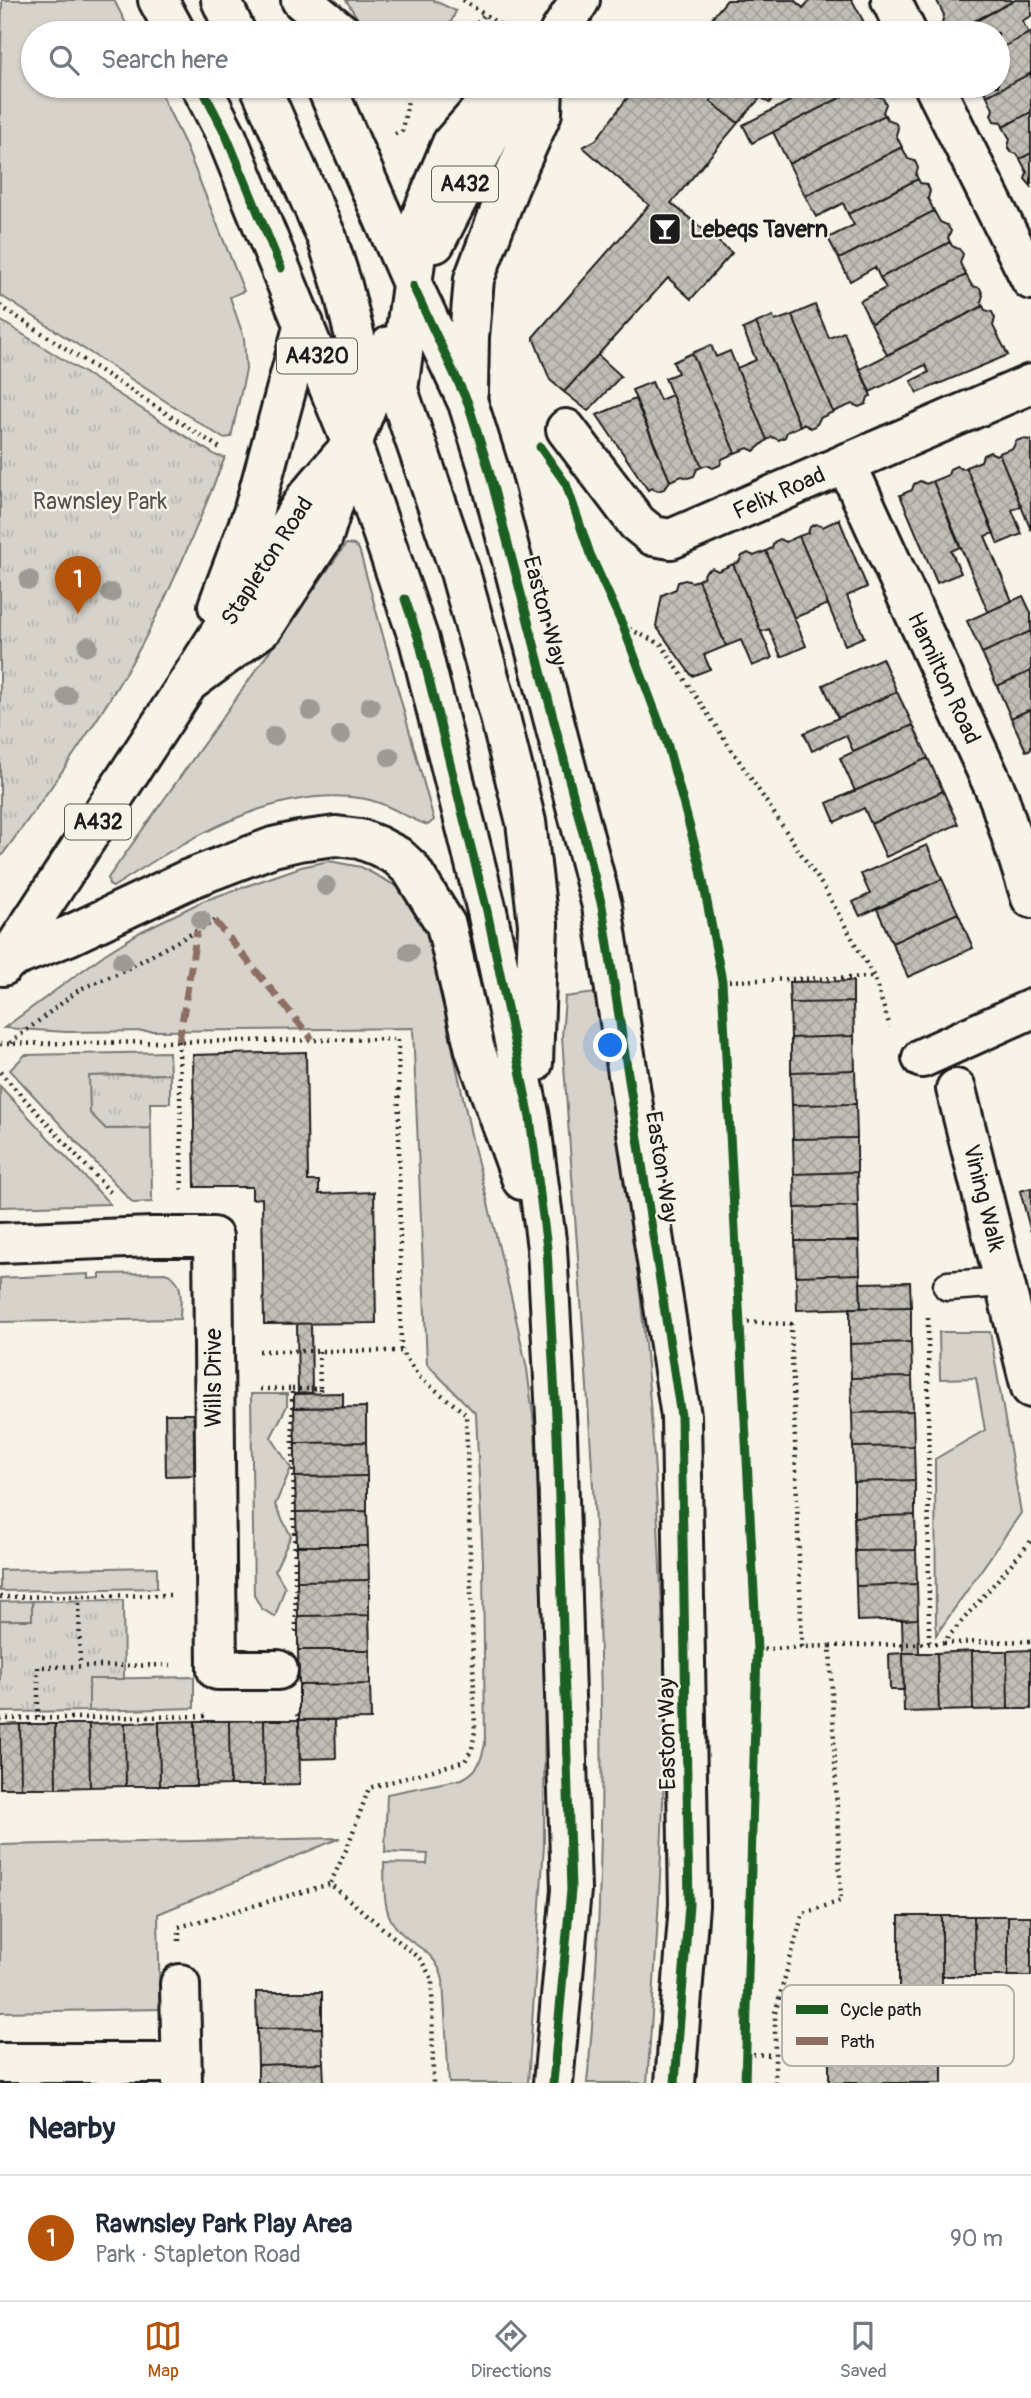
<!DOCTYPE html>
<meta charset="utf-8">
<style>
:root{--surface:#fff;--page:#f2f2f3;--text:#1f2937;--muted:#747a83;--line:#e0e1e3;--accent:#b45309}
body{margin:0;font-family:Pangolin,sans-serif;background:var(--page);color:var(--text)}
.you{position:absolute;left:611px;top:1046px;width:24px;height:24px;margin:-18px;border:5px solid #fff;border-radius:50%;background:#1a73e8;box-shadow:0 0 0 10px #1a73e833}
.badge{display:grid;place-items:center;width:46px;height:46px;border-radius:50%;background:var(--accent);color:#fff;font-size:23px;font-weight:700}
.pin{position:absolute;translate:-50% -58px;filter:drop-shadow(0 2px 4px #0008)}
.pin::after{content:'';position:absolute;top:37px;width:24px;height:21px;background:inherit;clip-path:polygon(0 0,100% 0,50% 100%)}
.list{margin:0;padding:0;list-style:none}
h2{display:flex;justify-content:space-between;align-items:center;height:91px;margin:0;padding:0 28px;font-size:30px}
h2 small{font-size:23px;font-weight:400;color:var(--muted)}
.list li{display:grid;grid-template-columns:46px 1fr auto;gap:21px;align-items:center;box-sizing:border-box;height:126px;padding:0 28px;border-top:2px solid var(--line)}
.list b{display:block;font-size:26px;white-space:nowrap}
.list p{margin:0;font-size:23px;white-space:nowrap;color:var(--muted)}
.list em{font-size:23px;font-style:normal;color:var(--muted)}
.icon{flex:none;width:38px;height:38px;fill:none;stroke:currentColor;stroke-width:2;stroke-linecap:round;stroke-linejoin:round}
.map{position:relative;flex:none;width:1031px;height:2083px;overflow:hidden}
.search{position:absolute;background:var(--surface);box-shadow:0 2px 5px #0004;left:21px;right:21px;top:21px;height:77px;display:flex;align-items:center;gap:18px;box-sizing:border-box;padding:0 24px;border-radius:38px;color:var(--muted);font-size:26px}
.sheet{height:217px;background:var(--surface)}
nav{display:flex;justify-content:space-around;align-items:center;box-sizing:border-box;height:98px;border-top:2px solid var(--line);background:var(--surface);font-size:19px;color:var(--muted)}
nav a{display:grid;justify-items:center;gap:4px}
nav .on{color:var(--accent)}
.map>svg:first-child{display:block}
</style>
<div class="map">
<svg width="1031" height="2083" viewBox="0 0 1031 2083">
<defs>
<pattern id="park-tufts" width="24" height="20" patternUnits="userSpaceOnUse" patternTransform="scale(1.75)"><rect width="24" height="20" fill="#d7d3cb"/><path d="M3 7l-1-3M5 7V3M7 7l1-3M15 17l-1-3M17 17v-4M19 17l1-3" fill="none" stroke="#b8b5ae"/></pattern>
<pattern id="building-cross-hatch" width="8" height="8" patternUnits="userSpaceOnUse" patternTransform="scale(1.75)"><rect width="8" height="8" fill="#c0beb5"/><path d="M0 0l8 8M0 8l8-8" fill="none" stroke="#a4a39b"/></pattern>
</defs>
<rect width="100%" height="100%" fill="#f7f3e8"/>
<filter id="ink" filterUnits="userSpaceOnUse"><feTurbulence type="fractalNoise" baseFrequency=".0143" numOctaves="2"/><feDisplacementMap in="SourceGraphic" scale="14" xChannelSelector="R" yChannelSelector="G"/><feConvolveMatrix kernelMatrix="1 2 1 2 8 2 1 2 1" color-interpolation-filters="sRGB"/></filter>
<g filter="url(#ink)">
<path fill="#d7d3cb" stroke="#7a7874" stroke-width="2" d="M2 0H114L131 33H33V86H157L184 142 244 291 230 297 244 338 246 370 231 437 223 438 0 295V85Z
M346 0H433L456 11 446 33H372L358 19Z
M346 544 354 545 359 549 434 820 428 825C404 817 385 801 359 798 271 786 184 841 113 887L109 885 108 878Z
M329 861 361 867 404 890 427 930 472 1139 511 1296 527 1369 535 1431 545 1632 544 1845 528 2083H449L443 1980C435 1946 409 1948 393 1923 382 1907 385 1882 384 1863L427 1864 428 1854 385 1852 387 1794 462 1779C478 1771 481 1762 485 1744L483 1562 476 1414 427 1364 413 1028 66 1032 4 1028 105 954 142 931 203 901 301 867Z
M595 993C632 1175 650 1360 659 1545 661 1592 664 1640 665 1688 665 1820 657 1951 647 2083H587C622 1735 586 1385 562 1037L565 997Z
M169 1052 170 1074 90 1076 106 1129 151 1128 152 1202 133 1203 10 1070 25 1055Z
M0 1086 110 1204 0 1207Z
M88 1274V1279L100 1278V1274L165 1273C186 1279 180 1302 180 1319L0 1322V1278Z
M939 1332H990L1021 1513 936 1635 935 1459 985 1430 976 1378 940 1379Z
M251 1394H287V1406L271 1437 291 1468 275 1505 291 1536 275 1570 285 1587 275 1617 261 1608 254 1595Z
M157 1567V1588L0 1591V1570Z
M32 1601V1620H0V1602Z
M194 1677V1708L89 1711V1679Z
M340 1838 158 1914 160 2009 0 2012V1845Z"/>
<path fill="url(#park-tufts)" stroke="#7a7874" stroke-width="2" d="M0 320 217 456 225 457C199 521 174 585 141 646 100 720 50 790 0 858Z
M170 1074V1103H150L151 1128 106 1129 90 1113 89 1076Z
M123 1600 124 1679H89V1711L0 1712V1620H32V1601Z"/>
<path fill="url(#building-cross-hatch)" stroke="#1c1c1c" stroke-width="2" d="M727 0H794L803 8 810 0H852L866 26 860 33H699Z
M938 0H1011L1012 2 953 32 945 28 942 22 944 15 937 1Z
M1015 0H1031V16L1022 21 1029 33 998 50V33H954Z
M1031 32V73L987 96 984 91 977 89 976 86H998V50Z
M1031 73V112L1003 127 1001 122 994 121 991 115 993 109 987 96Z
M636 86H717L720 88 710 101 738 123 671 203 732 253 691 299 668 278 564 392 550 380 533 337 649 205 583 147 596 140Z
M722 86H783L769 103 761 97 738 123 710 101Z
M785 86H863L752 143 743 125 790 101 783 87Z
M863 86H870L875 96 882 97 886 104 883 112 885 115 789 164 773 132Z
M1031 112V153L1020 159 1017 154 1011 152 1008 147 1010 139 1003 127Z
M885 115 887 119 895 122 898 128 896 135 902 147 805 196 789 164Z
M902 147 908 159 915 161 918 168 916 175 918 179 848 214 843 203 816 217 805 196Z
M1031 153V186L1025 179 1027 172 1020 159Z
M918 179 920 183 927 184 930 191 928 198 934 211 839 259 828 238 854 225 848 214Z
M934 211 940 222 947 225 951 231 948 238 950 242 880 278 875 267 850 281 839 259Z
M950 242 952 246 959 249 963 254 960 263 966 275 871 323 860 301 886 288 880 278Z
M966 275 972 286 980 288 983 295 981 302 983 306 887 355 871 323Z
M815 305 829 338 844 332 871 396 868 397 866 404 859 407 852 404 833 412 792 315Z
M983 306 985 310 992 312 995 318 993 326 1008 355 917 393 911 381 929 372 925 365 870 392 860 369Z
M792 315 833 412 820 418 817 424 811 428 803 424 800 426 756 323 773 316 775 321Z
M756 323 800 426 787 432 785 437 779 440 772 437 767 440 737 368 756 360 743 329Z
M711 345 716 357 730 351 767 440 754 451 748 448 735 453 692 353Z
M692 353 735 453 722 459 720 465 713 468 707 465 702 467 665 378 678 373 673 362Z
M598 355 621 376 588 411 564 392Z
M652 382 660 400 672 395 702 467 697 469 694 476 688 478 682 476 670 481 632 390Z
M635 399 670 481 664 489 658 491 651 488 648 490 597 415Z
M1022 439 1031 440V530L999 453 1013 448 1016 441Z
M990 452 996 455 999 453 1021 506 1012 510 1022 534 998 544 966 467 981 461 983 455Z
M956 466 962 469 966 467 994 533 985 536 1012 601 988 612 933 481 948 475 950 469Z
M920 481 926 484 933 481 960 547 951 551 961 573 937 583 900 495 912 490 914 484Z
M839 519 867 587 847 596 864 637 845 645 799 536 808 533 810 527 816 524 823 527Z
M799 536 828 604 794 618 766 551 772 548 774 542 780 539 786 542Z
M766 551 806 646 781 657 769 629 761 632 733 564 739 562 742 556 748 553 754 556Z
M733 564 772 658 752 666 741 640 726 646 698 580 703 577 706 571 712 568 718 571Z
M685 580 692 582 698 580 726 646 704 655 710 669 692 676 656 626 662 595 676 589 678 582Z
M1023 596 1031 613V631L982 653 967 621Z
M1031 631V671L997 686 982 653Z
M882 658 897 692 838 718 823 685Z
M1031 671V709L1011 718 997 686Z
M897 692 913 725 853 751 846 735 812 751 804 733Z
M1031 709V749L1026 751 1011 718Z
M913 725 928 758 855 791 840 758Z
M928 758 943 791 871 824 864 808 835 822 827 803Z
M943 791 958 824 886 857 871 824Z
M927 845 942 879 860 916 853 902 870 894 861 874Z
M942 879 958 913 892 943 877 909Z
M958 913 973 948 908 977 892 943Z
M853 981V1002L790 1003 789 982Z
M853 1002 854 1036 791 1038 790 1003Z
M854 1036 855 1070 791 1072V1038Z
M306 1052 308 1181H319V1194L374 1192 376 1323 264 1324 262 1198 252 1199V1187H195L193 1055Z
M855 1070 856 1104 792 1105 791 1072Z
M856 1104 857 1138 793 1139 792 1105Z
M857 1138V1172L794 1174 793 1139Z
M857 1172 858 1206 795 1208 794 1174Z
M1031 1188V1232L1020 1191Z
M858 1206 859 1241H795V1208Z
M795 1241H859L860 1274 796 1276Z
M860 1274 861 1308 797 1310 796 1276Z
M910 1282 911 1307 861 1308 860 1283Z
M911 1307V1342L850 1344V1308Z
M297 1324H311L312 1393 298 1394Z
M911 1342 912 1377 851 1378 850 1344Z
M912 1377 913 1411 852 1413 851 1378Z
M343 1393V1407L294 1408V1394Z
M366 1407V1442L295 1443 294 1408Z
M913 1411 914 1446 853 1447 852 1413Z
M165 1414H198V1475L166 1476Z
M366 1442 367 1476 295 1477V1443Z
M914 1446 915 1480 854 1482 853 1447Z
M367 1476V1511L296 1512 295 1477Z
M915 1480V1515L854 1517V1482Z
M367 1511 368 1546H297L296 1512Z
M915 1515 916 1550 855 1551 854 1517Z
M297 1546H368L369 1580 297 1581Z
M916 1550 917 1584 856 1586 855 1551Z
M369 1580V1615L298 1616 297 1581Z
M917 1584 918 1619 857 1621 856 1586Z
M369 1615 370 1650H298V1616Z
M918 1619 919 1653H903L902 1620Z
M298 1650H370V1684L299 1685Z
M1031 1650V1709H1008L1007 1651Z
M972 1651 973 1710 939 1711 937 1653Z
M972 1651H1007L1008 1709 973 1710Z
M903 1653 904 1690H890L889 1654Z
M903 1653H937L939 1711 904 1712Z
M370 1684 371 1719 299 1720V1685Z
M264 1720H299L300 1784 265 1785Z
M264 1720 265 1785H230L229 1721Z
M299 1720H335L336 1758 300 1759Z
M195 1721 196 1786H160L159 1722Z
M195 1721H229L230 1785 196 1786Z
M159 1722 160 1786H126L125 1723Z
M125 1723 126 1786 90 1787 89 1724Z
M20 1724 21 1788H0V1725Z
M20 1724H55L56 1788H21Z
M55 1724H89L90 1787 56 1788Z
M899 1916H942V1991H899Z
M942 1916H974L975 1976H942Z
M974 1916H1008V1976H975Z
M1008 1916H1031V1976H1008Z
M829 1991H942V2083H829Z
M256 1992H322V2028L257 2029Z
M322 2028 323 2063 258 2065 257 2029Z
M323 2063 324 2083H258V2065Z"/>
<g fill="none" stroke-linecap="round" stroke-linejoin="round">
<defs>
<path id="lane" d="M948 1286 1005 1282"/>
<path id="street" d="M891 0 907 33
M934 86 1031 280
M566 429 637 523 653 536 671 539 1031 384
M846 463 999 798 1031 898
M922 1058 1031 1009
M956 1089 1031 1388
M0 1243 152 1237H213L217 1670H278
M180 1984 182 2083
M0 2063H181"/>
<path id="primary" d="M158 0 176 33
M221 0 236 33
M301 0 342 33
M559 33 580 0
M201 86 226 135 352 444 419 640 487 911 530 1118 547 1248 557 1435 571 1890 553 2083
M260 86 327 238 342 285 355 337 353 416
M326 86 413 286 468 403 488 467 602 906 681 1416 689 1905 675 2083
M502 86 452 143 421 217 398 390 460 572 499 713 526 822 538 924 533 1063
M435 243 501 115 511 102
M468 392 469 337 474 279 509 187 542 113 543 86
M218 606 253 513 304 324
M188 683 264 627 323 537 352 444 390 346
M7 960 68 936 189 879 273 847 299 841 336 836 360 839 378 846 397 856 411 869 446 925 475 1050 522 1180
M3 966 188 683 306 498 341 457"/>
</defs>
<use href="#lane" stroke="#1c1c1c" stroke-width="33"/>
<use href="#street" stroke="#1c1c1c" stroke-width="44"/>
<use href="#primary" stroke="#1c1c1c" stroke-width="44"/>
<path stroke="#1c1c1c" stroke-width="4.5" stroke-dasharray="2 5" stroke-linecap="butt" d="M463 0 512 33
M468 33 484 15
M395 134 402 131 408 101
M0 306 220 448H224
M623 626 661 644 824 888 874 977 890 1027
M722 981 874 977
M179 1041 182 1194
M10 1043 80 989 119 973 215 921
M0 1044 398 1039 401 1351 418 1376 466 1414 475 1731 472 1749 465 1761 369 1788 347 1848 330 1884
M0 1072 111 1193
M928 1318 929 1643
M741 1322 791 1324 802 1647 830 1646 841 1901 803 1913 775 2013V2083
M259 1351H401
M319 1351 320 1389
M260 1389H292L296 1632
M292 1389H320V1393
M79 1596 80 1666
M0 1597 173 1595
M944 1643 1031 1641
M830 1646 943 1643 1031 1541
M757 1650 802 1647
M297 1714 299 1720
M38 1718V1667L172 1665
M0 1719 209 1716
M179 1941V1927L330 1884 421 1960 432 1979 433 2083
M746 2054 773 2055"/>
<use href="#lane" stroke="#f7f3e8" stroke-width="28"/>
<use href="#street" stroke="#f7f3e8" stroke-width="38"/>
<use href="#primary" stroke="#f7f3e8" stroke-width="38"/>
<path stroke="#8d6e63" stroke-width="7" stroke-dasharray="14 7" stroke-linecap="butt" d="M215 921 312 1039
M179 1041 197 931"/>
<defs>
<path id="cycleway" d="M201 86 226 135 281 268
M413 286 468 403 488 467 602 906 681 1416 689 1905 675 2083
M540 447 566 484 590 554 623 626 667 743 700 865 722 981 757 1650 745 2083
M405 599 419 640 487 911 530 1118 547 1248 557 1435 571 1890 553 2083"/>
</defs>
<use href="#cycleway" stroke="#f7f3e8" stroke-width="13"/>
<use href="#cycleway" stroke="#1b5e20" stroke-width="9"/>
</g>
<g fill="#9d9b95">
<circle cx="29" cy="580" r="10"/>
<circle cx="111" cy="593" r="10"/>
<circle cx="88" cy="646" r="10"/>
<circle cx="67" cy="696" r="10"/>
<circle cx="370" cy="706" r="10"/>
<circle cx="311" cy="711" r="10"/>
<circle cx="341" cy="735" r="10"/>
<circle cx="274" cy="736" r="10"/>
<circle cx="390" cy="757" r="10"/>
<circle cx="326" cy="886" r="10"/>
<circle cx="201" cy="920" r="10"/>
<circle cx="409" cy="952" r="10"/>
<circle cx="122" cy="961" r="10"/>
</g>
</g>
<defs>
<symbol id="bar-square" viewBox="-11 -11 22 22"><rect x="-9" y="-9" width="18" height="18" rx="4" fill="#1c1c1c" stroke="#f7f3e8"/><path d="M-6-5H6L.8 .8V4.5H3.5V6h-7V4.5H-.8V.8Z" fill="#fff"/></symbol>
</defs>
<g fill-rule="evenodd">
<use href="#bar-square" x="646" y="210" width="38" height="38"/>
</g>
<g text-anchor="middle" dominant-baseline="central" stroke-width="5" stroke-linejoin="round" paint-order="stroke">
<g fill="#f7f3e8" stroke="#5e5c59" stroke-width="2">
<rect x="432" y="166.5" width="66" height="35" rx="5"/>
<rect x="277" y="338.5" width="80" height="35" rx="5"/>
<rect x="65" y="804.5" width="66" height="35" rx="5"/>
</g>
<g font-size="21" font-weight="bold" fill="#1c1c1c">
<text x="465" y="184">A432</text>
<text x="317" y="356">A4320</text>
<text x="98" y="822">A432</text>
</g>
<g font-size="23" font-weight="bold" fill="#1c1c1c" stroke="#f7f3e8" text-anchor="start">
<text x="690" y="229">Lebeqs Tavern</text>
</g>
<g font-size="23" fill="#1c1c1c" stroke="#f7f3e8">
<text transform="translate(779 493) rotate(-24)">Felix Road</text>
<text transform="translate(267 561) rotate(-57)">Stapleton Road</text>
<text transform="translate(545 611) rotate(75)">Easton Way</text>
<text transform="translate(944 678) rotate(65)">Hamilton Road</text>
<text transform="translate(662 1167) rotate(81)">Easton Way</text>
<text transform="translate(984 1198) rotate(76)">Vining Walk</text>
<text transform="translate(213 1378) rotate(-90)">Wills Drive</text>
<text transform="translate(667 1734) rotate(-91)">Easton Way</text>
</g>
<g font-size="23" fill="#545351" stroke="#f7f3e8">
<text x="100" y="501">Rawnsley Park</text>
</g>
</g>
<rect x="782" y="1985" width="232" height="81" rx="10" fill="#f7f3e8" stroke="#b5b2ab" stroke-width="2"/>
<rect x="796" y="2005" width="32" height="9" fill="#1b5e20"/>
<rect x="796" y="2037" width="32" height="8" fill="#8d6e63"/>
<g font-size="19" fill="#1c1c1c">
<text x="840" y="2016">Cycle path</text>
<text x="840" y="2048">Path</text>
</g>
</svg>
<div class="you"></div>
<div class="pin badge" style="left:78px;top:614px">1</div>
<div class="search"><svg class="icon" aria-label="search" viewBox="0 0 24 24"><circle cx="10" cy="10" r="6"/><path d="M15 15l6 6"/></svg>Search here</div>
</div>
<section class="sheet">
<h2>Nearby<small></small></h2>
<ul class="list">
<li><span class="badge">1</span><div><b>Rawnsley Park Play Area</b><p>Park · Stapleton Road</p></div><em>90 m</em></li>
</ul>
</section>
<nav>
<a class="on"><svg class="icon" aria-label="map" viewBox="0 0 24 24"><path d="M3 6l6-2 6 2 6-2v14l-6 2-6-2-6 2zM9 4v14M15 6v14"/></svg>Map</a>
<a><svg class="icon" aria-label="directions" viewBox="0 0 24 24"><path d="M12 3l9 9-9 9-9-9zM9 14v-3h6M13 9l2 2-2 2"/></svg>Directions</a>
<a><svg class="icon" aria-label="saved" viewBox="0 0 24 24"><path d="M7 4h10v16l-5-4-5 4z"/></svg>Saved</a>
</nav>
